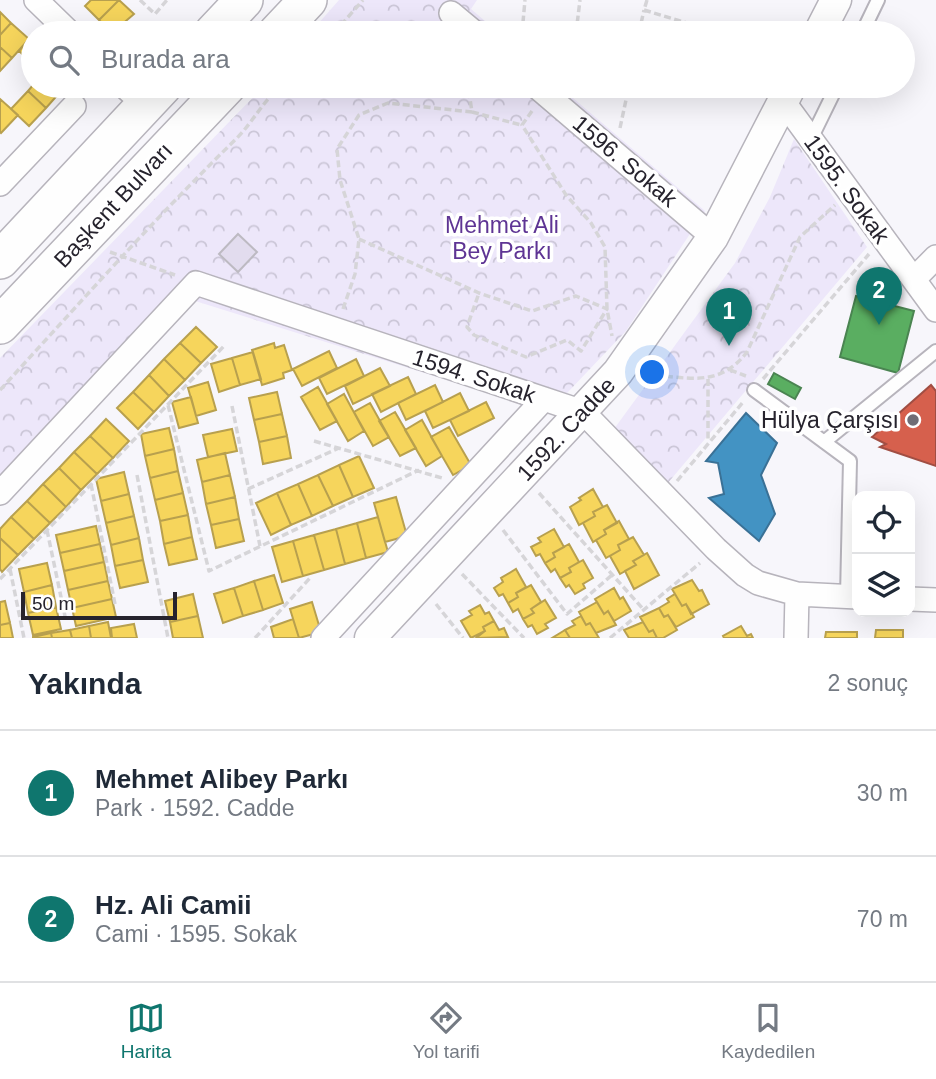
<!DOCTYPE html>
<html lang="tr">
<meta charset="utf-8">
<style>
:root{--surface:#fff;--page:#f2f2f3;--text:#1f2937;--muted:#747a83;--line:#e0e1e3;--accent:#0f766e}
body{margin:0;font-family:Helvetica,sans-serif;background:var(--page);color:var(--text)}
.controls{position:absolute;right:21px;bottom:21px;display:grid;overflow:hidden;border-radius:14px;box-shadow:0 7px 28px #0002}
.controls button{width:63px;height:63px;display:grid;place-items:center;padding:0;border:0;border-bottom:2px solid var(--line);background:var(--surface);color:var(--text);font:35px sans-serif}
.scale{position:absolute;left:21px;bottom:18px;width:156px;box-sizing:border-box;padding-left:7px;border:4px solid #26232d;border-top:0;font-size:19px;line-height:24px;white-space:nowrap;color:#26232d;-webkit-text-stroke:5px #fff;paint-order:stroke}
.you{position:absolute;left:653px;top:373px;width:24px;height:24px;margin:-18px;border:5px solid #fff;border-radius:50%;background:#1a73e8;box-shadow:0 0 0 10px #1a73e833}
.badge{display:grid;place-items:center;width:46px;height:46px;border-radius:50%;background:var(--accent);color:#fff;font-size:23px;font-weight:700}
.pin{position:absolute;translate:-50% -58px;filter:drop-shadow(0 2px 4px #0008)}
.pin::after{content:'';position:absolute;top:37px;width:24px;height:21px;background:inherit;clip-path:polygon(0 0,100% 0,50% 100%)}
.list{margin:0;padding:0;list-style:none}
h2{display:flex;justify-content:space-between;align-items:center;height:91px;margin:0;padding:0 28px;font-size:30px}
h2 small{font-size:23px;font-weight:400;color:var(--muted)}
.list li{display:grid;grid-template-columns:46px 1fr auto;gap:21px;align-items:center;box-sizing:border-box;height:126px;padding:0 28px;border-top:2px solid var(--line)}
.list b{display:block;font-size:26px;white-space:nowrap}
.list p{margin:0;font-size:23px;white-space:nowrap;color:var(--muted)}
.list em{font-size:23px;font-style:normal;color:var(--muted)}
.icon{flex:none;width:38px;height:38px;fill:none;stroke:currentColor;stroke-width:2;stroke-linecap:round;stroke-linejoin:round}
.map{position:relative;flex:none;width:936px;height:638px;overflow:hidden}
.search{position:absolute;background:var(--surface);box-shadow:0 7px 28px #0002;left:21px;right:21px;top:21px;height:77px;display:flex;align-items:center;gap:18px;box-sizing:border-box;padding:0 24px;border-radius:38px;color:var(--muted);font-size:26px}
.sheet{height:343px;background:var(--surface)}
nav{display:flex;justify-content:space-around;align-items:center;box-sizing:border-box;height:98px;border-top:2px solid var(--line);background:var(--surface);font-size:19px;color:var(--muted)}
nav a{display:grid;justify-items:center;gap:4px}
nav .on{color:var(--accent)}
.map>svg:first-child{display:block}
</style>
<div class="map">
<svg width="936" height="638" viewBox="0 0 936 638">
<defs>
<pattern id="park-crowns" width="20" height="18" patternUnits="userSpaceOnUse" patternTransform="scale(1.75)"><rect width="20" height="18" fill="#ede7fa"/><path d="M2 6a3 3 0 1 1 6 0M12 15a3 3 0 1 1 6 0" fill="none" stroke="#cbc6d7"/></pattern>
</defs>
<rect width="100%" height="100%" fill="#f7f6fb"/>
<path fill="url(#park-crowns)" d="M339 0H477L471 9 499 33H310Z
M264 86H559L705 211 626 331 549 412 176 295 0 482V358Z
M794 139 867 247 667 484 614 429 735 263 770 197Z"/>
<path fill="#f6d55c" stroke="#b8a04e" stroke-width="2" d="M91 0H119L99 20 85 6Z
M119 0 134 14 112 33 99 20Z
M0 12 11 23 0 35Z
M11 23 29 39 12 58 0 47V35Z
M33 35V64L19 51Z
M0 47 12 58 0 71Z
M33 85 56 86 61 91 46 108 28 91Z
M28 91 46 108 29 126 11 109Z
M0 99 18 115 1 133 0 132Z
M196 327 217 347 201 363 180 343Z
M180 343 201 363 185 380 164 359Z
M274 343 275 348 284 345 292 370 283 373 284 378 262 385 252 350Z
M329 351 337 368 302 386 293 369Z
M253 352 261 379 240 385 232 358Z
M232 358 240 385 219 392 211 364Z
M164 359 185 380 169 396 149 375Z
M356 359 364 376 327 394 319 378Z
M380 368 390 386 353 404 345 386Z
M149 375 169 396 154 412 133 392Z
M408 377 416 394 381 412 372 394Z
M208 382 216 410 196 416 188 388Z
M435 385 443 402 406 420 398 403Z
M318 387 337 421 320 430 301 397Z
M133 392 154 412 138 429 117 408Z
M277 392 282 414 254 420 249 398Z
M460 393 469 411 433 428 425 411Z
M344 394 364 431 348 441 327 404Z
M191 397 198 423 179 428 172 402Z
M486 402 494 418 458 436 450 420Z
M370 403 389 437 373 446 354 412Z
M395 412 416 448 400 456 379 421Z
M282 414 287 436 259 442 254 420Z
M106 419 129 441 113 458 90 436Z
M422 420 442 456 426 466 405 430Z
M449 427 471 465 453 475 431 437Z
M169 428 174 449 145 456 141 434Z
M232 429 237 451 208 457 203 435Z
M90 436 113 458 97 474 74 452Z
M287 436 291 458 263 464 259 442Z
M174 449 178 471 150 478 145 456Z
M74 452 97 474 81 490 59 468Z
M225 453 230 475 202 482 197 460Z
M359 456 374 488 353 497 339 465Z
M339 465 353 497 333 506 318 475Z
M59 468 81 490 66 507 43 484Z
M178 471 183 493 155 500 150 478Z
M124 472 129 494 101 501 96 479Z
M230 475 235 497 206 504 202 482Z
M318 475 333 506 312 516 298 484Z
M43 484 66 507 50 523 27 501Z
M298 484 312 516 291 525 277 493Z
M593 489 603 507 593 512 595 516 579 525 570 507 581 500 579 498Z
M183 493 188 515 160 521 155 500Z
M277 493 291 525 271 535 256 503Z
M129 494 134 516 106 523 101 501Z
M235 497 239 519 211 525 206 504Z
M396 497 407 536 385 542 374 503Z
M27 501 50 523 34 539 11 517Z
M607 505 617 523 604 530 606 534 593 542 583 523 595 516 593 512Z
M188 515 192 537 164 544 160 521Z
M134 516 139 538 111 545 106 523Z
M11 517 34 539 18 555 0 538V529Z
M378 517 388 552 366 558 357 523Z
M239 519 244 541 216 548 211 525Z
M619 521 629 539 618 545 620 550 606 558 596 540 606 534 604 530Z
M357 523 366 558 345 564 336 529Z
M96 526 100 544 60 553 56 535Z
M336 529 345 564 324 570 314 535Z
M554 529 564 547 553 553 555 557 545 563 540 554 536 556 531 547 541 542 538 538Z
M314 535 324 570 303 576 293 541Z
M192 537 197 559 169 565 164 544Z
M633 537 644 555 633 561 636 565 620 574 610 556 620 550 618 545Z
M0 538 18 555 2 572 0 569Z
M139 538 143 560 115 566 111 545Z
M293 541 303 576 282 582 272 547Z
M100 544 104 562 64 571 60 553Z
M569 544 579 562 569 568 571 572 560 578 555 569 551 572 545 563 555 557 553 553Z
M647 553 659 575 634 589 625 571 636 565 633 561Z
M143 560 148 582 120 588 115 566Z
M583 560 593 578 583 584 585 588 575 594 569 585 566 587 560 578 571 572 569 568Z
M104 562 108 581 68 590 64 571Z
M47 563 52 585 24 592 19 569Z
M516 569 526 587 516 593 518 597 508 603 503 594 499 596 494 588 503 582 501 578Z
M274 575 283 603 263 610 254 581Z
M692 580 699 591 702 590 709 604 691 614 686 604 682 606 672 589Z
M108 581 112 599 72 608 68 590Z
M254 581 263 610 243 616 234 588Z
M52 585 56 607 28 613 24 592Z
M531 585 541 602 531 609 534 613 523 619 518 609 513 612 508 603 518 597 516 593Z
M234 588 243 616 223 623 214 594Z
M614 588 620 599 623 597 631 611 614 621 608 611 604 614 595 599Z
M193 594 198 616 170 622 165 601Z
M675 594 682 606 686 604 694 617 676 627 668 615 664 617 659 608 669 602 667 599Z
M112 599 116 617 76 626 72 608Z
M545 600 556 618 545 624 548 628 537 634 532 625 528 627 523 619 534 613 531 609Z
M5 601 10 623 0 625V602Z
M312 602 321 632 299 638 290 609Z
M597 602 604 614 608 611 616 625 596 633 590 623 586 625 579 612Z
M480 605 485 614 489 612 494 621 483 627 485 631 471 638 461 621 472 615 469 611Z
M56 607 61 629 33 635 28 613Z
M659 608 664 617 668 615 677 630 663 638H657L653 630 649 632 640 617Z
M198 616 203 638H173L170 622Z
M581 616 586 625 590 623 599 638H570L565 630 575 625 572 621Z
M293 619 299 638H274L271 627Z
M494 621 499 630 504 628 508 637 476 638 485 631 483 627Z
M108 622 111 638H91L89 626Z
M643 622 649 632 653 630 657 638H629L624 630Z
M10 623 13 638H0V625Z
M134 624 137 638H112L111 628Z
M89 626 91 638H72L70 630Z
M741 626 747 636 751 634 753 638H724L723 636Z
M70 630 72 638H52L51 633Z
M565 630 570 638H552Z
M876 630H903V638H875Z
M826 632H857V638H825Z
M51 633 52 638H33V637Z"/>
<path fill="#d6604d" stroke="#a14e43" stroke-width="2" d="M931 385 936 391V466L880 447 886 444 872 437Z"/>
<path fill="#4393c3" stroke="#3a7196" stroke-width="2" d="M746 413 777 443 761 475 775 514 759 541 709 498 724 494 718 463 706 461Z"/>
<path fill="#5aae61" stroke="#4a8451" stroke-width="2" d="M856 296 914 311 898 373 840 357Z
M774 373 801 388 795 399 768 384Z"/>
<path fill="#e2dcee" stroke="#bdbac2" stroke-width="2" d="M238 234 257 252 238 272 219 254Z"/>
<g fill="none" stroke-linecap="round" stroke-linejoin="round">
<defs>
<path id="service" d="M862 33 878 0
M811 139 837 86
M754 390 850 461 847 596
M824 442 936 351"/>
<path id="minor" d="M36 0 70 33
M451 13 475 33
M124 86 145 105
M536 86 713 237
M783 101 936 310
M0 184 74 106
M914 279 936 257
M0 493 196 283 583 412 716 549 745 575 758 583 797 594 857 597
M910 599 936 600
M323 638 544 399
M796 638 797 594"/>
<path id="tertiary" d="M819 33 836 0
M370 638 618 372 713 237 791 86"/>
<path id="primary" d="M213 33 244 0
M277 33 308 0
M0 260 163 86
M0 325 227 86"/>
</defs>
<use href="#service" stroke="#b7b4bc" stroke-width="16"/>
<use href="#minor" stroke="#b7b4bc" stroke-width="26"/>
<use href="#tertiary" stroke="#b7b4bc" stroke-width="33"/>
<use href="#primary" stroke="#b7b4bc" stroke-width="40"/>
<path stroke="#d6d5d8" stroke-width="3.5" stroke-dasharray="7 3.5" stroke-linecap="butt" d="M140 0 155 14 167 0
M647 0 644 10 720 33
M334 33 363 0
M522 33 525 0
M576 33 580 0
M639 33 644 10
M675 33 679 21
M532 111 522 125 566 195 591 223 605 247 607 309 612 336
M472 112 521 125
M620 128 629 86
M359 239 479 293 532 311 576 296 607 309 581 351 567 340 526 357 474 335 467 327 479 293
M110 252 175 275
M343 309 355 274 359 239 340 180 337 149 359 115 388 103 472 112 468 86
M730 370 746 376
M645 374C685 377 719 389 747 352L800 237 835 205
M708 379V442
M763 379 869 254
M0 390C78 305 154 219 236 139 253 122 263 101 281 86
M168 405 209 571 419 470
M232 406 260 546
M314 441 442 478
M137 475 168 638
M677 481 744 401
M91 484 115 604
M248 489 339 448
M539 493 644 610
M47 530 66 621
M503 530 567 614 612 575
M10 569 24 638
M462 574 524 638
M0 579 225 345
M436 604 463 638
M255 638 310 578
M610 638 700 563"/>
<use href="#service" stroke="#fefefe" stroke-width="12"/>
<use href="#minor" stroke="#fefefe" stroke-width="23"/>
<use href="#tertiary" stroke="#fefefe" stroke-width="30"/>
<use href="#primary" stroke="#fefefe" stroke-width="37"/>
</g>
<circle fill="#6f6d75" stroke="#fff" stroke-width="2.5" cx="913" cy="420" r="7"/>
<g text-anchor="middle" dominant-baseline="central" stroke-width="7" stroke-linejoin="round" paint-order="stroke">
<g font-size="23" fill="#26232d" stroke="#fff">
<text transform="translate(625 161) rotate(40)">1596. Sokak</text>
<text transform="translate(847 189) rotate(54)">1595. Sokak</text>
<text transform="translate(113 205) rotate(-47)">Başkent Bulvarı</text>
<text transform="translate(474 376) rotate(18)">1594. Sokak</text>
<text transform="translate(566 429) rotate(-47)">1592. Cadde</text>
</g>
<g font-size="23" fill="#5e3494" stroke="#fff">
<text x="502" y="225">Mehmet Ali<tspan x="502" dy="26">Bey Parkı</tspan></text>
</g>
<g font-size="23" fill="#26232d" stroke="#fff" text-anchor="end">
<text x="899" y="420">Hülya Çarşısı</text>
</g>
</g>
</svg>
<div class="controls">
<button><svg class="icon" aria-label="locate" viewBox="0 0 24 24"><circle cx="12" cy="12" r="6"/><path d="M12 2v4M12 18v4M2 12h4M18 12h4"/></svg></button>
<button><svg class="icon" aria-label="layers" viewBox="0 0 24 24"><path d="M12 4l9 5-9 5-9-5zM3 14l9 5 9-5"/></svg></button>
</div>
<div class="scale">50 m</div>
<div class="you"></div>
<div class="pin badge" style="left:729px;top:346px">1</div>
<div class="pin badge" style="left:879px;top:325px">2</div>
<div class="search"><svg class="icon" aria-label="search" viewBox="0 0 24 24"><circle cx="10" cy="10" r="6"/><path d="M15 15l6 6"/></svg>Burada ara</div>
</div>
<section class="sheet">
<h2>Yakında<small>2 sonuç</small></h2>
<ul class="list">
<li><span class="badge">1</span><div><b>Mehmet Alibey Parkı</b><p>Park · 1592. Cadde</p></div><em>30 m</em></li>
<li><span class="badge">2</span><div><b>Hz. Ali Camii</b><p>Cami · 1595. Sokak</p></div><em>70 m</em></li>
</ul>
</section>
<nav>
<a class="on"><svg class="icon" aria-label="map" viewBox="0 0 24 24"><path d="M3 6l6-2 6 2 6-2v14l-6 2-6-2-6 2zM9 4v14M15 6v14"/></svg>Harita</a>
<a><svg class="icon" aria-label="directions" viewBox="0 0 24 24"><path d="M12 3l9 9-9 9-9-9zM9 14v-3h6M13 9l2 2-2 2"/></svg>Yol tarifi</a>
<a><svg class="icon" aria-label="saved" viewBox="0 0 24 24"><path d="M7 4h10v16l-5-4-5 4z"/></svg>Kaydedilen</a>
</nav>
